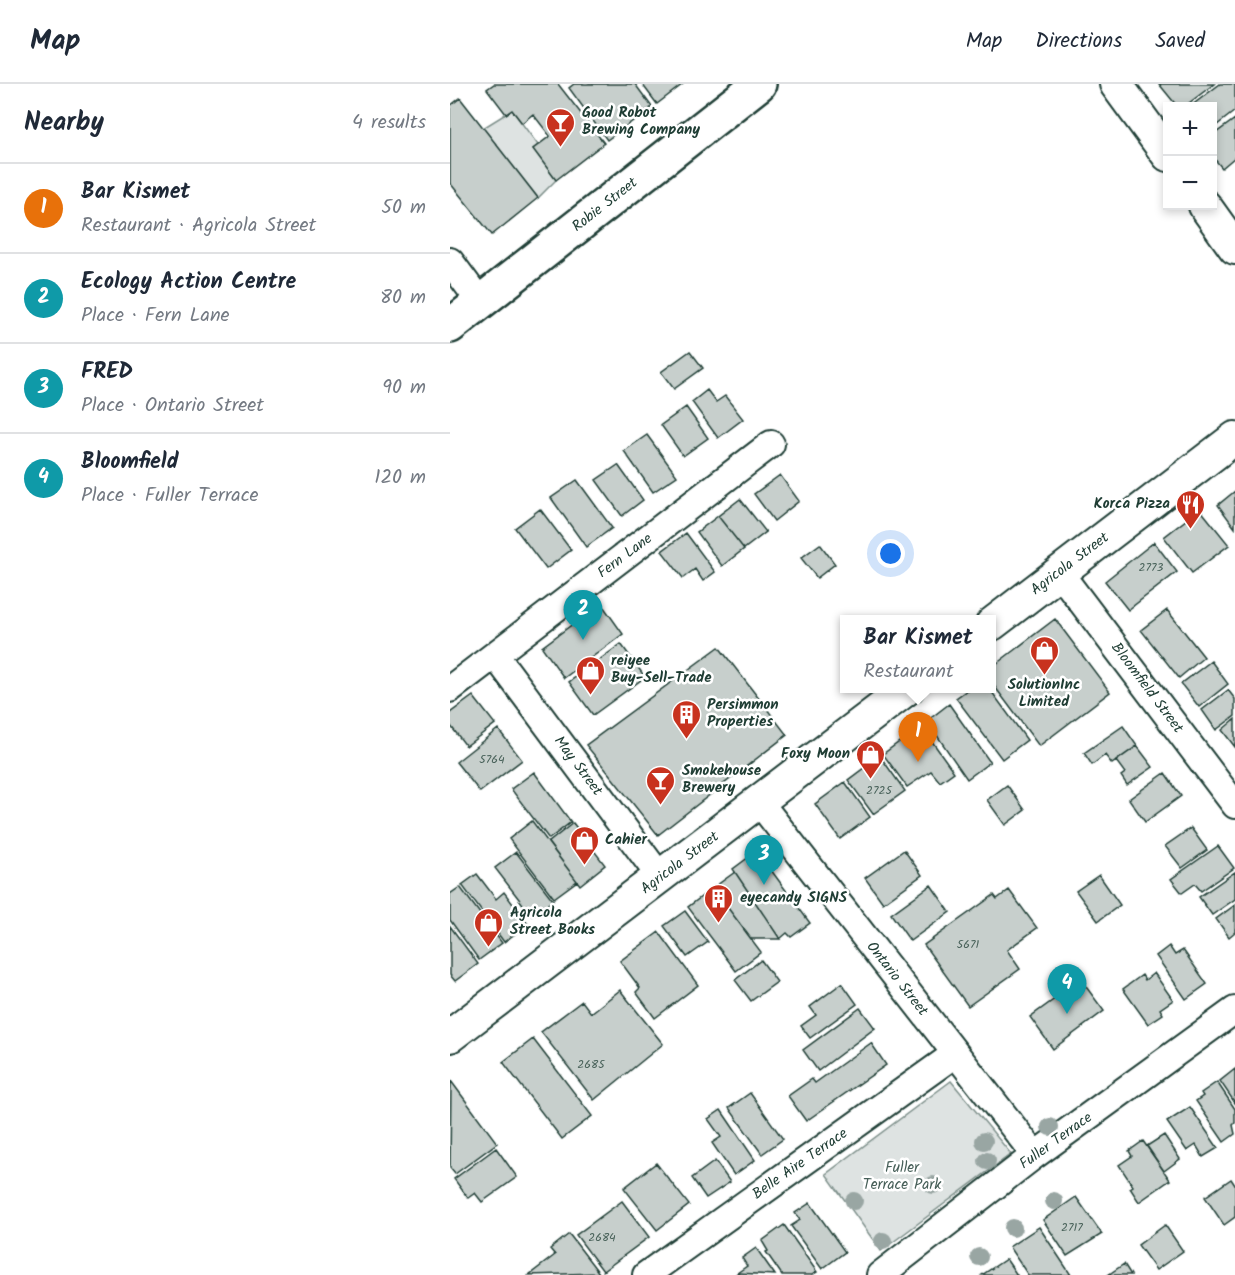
<!DOCTYPE html>
<meta charset="utf-8">
<style>
:root{--surface:#fff;--page:#f2f2f3;--text:#1f2937;--muted:#747a83;--line:#e0e1e3;--accent:#0f766e}
body{margin:0;font-family:Kalam,sans-serif;background:var(--page);color:var(--text)}
.controls{position:absolute;right:18px;top:18px;display:grid;overflow:hidden;border-radius:0px;box-shadow:0 3px 9px #0003}
.controls button{width:54px;height:54px;display:grid;place-items:center;padding:0;border:0;border-bottom:2px solid var(--line);background:var(--surface);color:var(--text);font:30px sans-serif}
.you{position:absolute;left:441px;top:470px;width:21px;height:21px;margin:-15px;border:4px solid #fff;border-radius:50%;background:#1a73e8;box-shadow:0 0 0 9px #1a73e833}
.badge{display:grid;place-items:center;width:39px;height:39px;border-radius:50%;background:var(--accent);color:#fff;font-size:20px;font-weight:700}
.pin{position:absolute;translate:-50% -50px;filter:drop-shadow(0 2px 3px #0008)}
.pin::after{content:'';position:absolute;top:32px;width:21px;height:18px;background:inherit;clip-path:polygon(0 0,100% 0,50% 100%)}
.popup{position:absolute;left:390px;top:531px;width:156px;height:78px;box-sizing:border-box;display:grid;place-content:center;border-radius:0px;background:var(--surface);filter:drop-shadow(0 2px 4px #0005);font-size:20px;white-space:nowrap;color:var(--muted)}
.popup b{font-size:22px;color:var(--text)}
.popup::after{content:'';position:absolute;left:50%;top:100%;margin-left:-12px;border:12px solid transparent;border-top-color:var(--surface)}
.list{margin:0;padding:0;list-style:none}
h2{display:flex;justify-content:space-between;align-items:center;height:78px;margin:0;padding:0 24px;font-size:26px}
h2 small{font-size:20px;font-weight:400;color:var(--muted)}
.list li{display:grid;grid-template-columns:39px 1fr auto;gap:18px;align-items:center;box-sizing:border-box;height:90px;padding:0 24px;border-top:2px solid var(--line)}
.list b{display:block;font-size:22px;white-space:nowrap}
.list p{margin:0;font-size:20px;white-space:nowrap;color:var(--muted)}
.list em{font-size:20px;font-style:normal;color:var(--muted)}
.map{position:relative;flex:none;width:785px;height:1191px;overflow:hidden}
header{display:flex;align-items:center;gap:36px;box-sizing:border-box;height:84px;padding:0 30px;background:var(--surface);border-bottom:2px solid var(--line)}
header strong{font-size:28px}
nav{display:flex;gap:33px;margin-inline-start:auto;font-size:21px}
main{display:flex}
aside{flex:1;background:var(--surface)}
.map>svg:first-child{display:block}
</style>
<header>
<strong>Map</strong>
<nav><a>Map</a><a>Directions</a><a>Saved</a></nav>
</header>
<main>
<aside>
<h2>Nearby<small>4 results</small></h2>
<ul class="list">
<li><span class="badge" style="background:#e8710a">1</span><div><b>Bar Kismet</b><p>Restaurant · Agricola Street</p></div><em>50 m</em></li>
<li><span class="badge" style="background:#0f9aa8">2</span><div><b>Ecology Action Centre</b><p>Place · Fern Lane</p></div><em>80 m</em></li>
<li><span class="badge" style="background:#0f9aa8">3</span><div><b>FRED</b><p>Place · Ontario Street</p></div><em>90 m</em></li>
<li><span class="badge" style="background:#0f9aa8">4</span><div><b>Bloomfield</b><p>Place · Fuller Terrace</p></div><em>120 m</em></li>
</ul>
</aside>
<div class="map">
<svg width="785" height="1191" viewBox="0 0 785 1191">
<rect width="100%" height="100%" fill="#fff"/>
<filter id="ink" filterUnits="userSpaceOnUse"><feTurbulence type="fractalNoise" baseFrequency=".0167" numOctaves="2"/><feDisplacementMap in="SourceGraphic" scale="12" xChannelSelector="R" yChannelSelector="G"/><feConvolveMatrix kernelMatrix="1 2 1 2 8 2 1 2 1" color-interpolation-filters="sRGB"/></filter>
<g filter="url(#ink)">
<path fill="#dee3e2" stroke="#7e908b" stroke-width="1.5" d="M62 26 88 61 83 65 106 96 88 114 33 44Z
M501 997 561 1070 431 1167 376 1090Z"/>
<path fill="#c7cfcc" stroke="#1f3d34" stroke-width="1.5" d="M44 0H108L154 59 106 96 83 65 100 52 83 30 72 39 62 26 56 30 37 5Z
M124 0H185L202 23 157 56 119 4Z
M192 0H233L207 20Z
M709 0H764L735 22H727Z
M770 0H785V27L762 45V22H741Z
M10 14 88 114 42 151 0 99V22Z
M785 35V73L772 84 762 72V52Z
M240 267 253 284 224 305 211 288Z
M257 306 266 318 275 312 293 335 268 354 242 318Z
M236 323 258 354 233 372 211 341Z
M197 351 227 392 203 408 174 367Z
M168 381 193 416 172 432 146 396Z
M330 391 349 417 324 437 304 410Z
M127 396 162 444 136 463 101 414Z
M785 407V444L768 421Z
M290 415 316 448 294 465 268 432Z
M90 425 121 466 96 485 65 444Z
M750 425 779 461 742 489 714 453Z
M268 432 294 465 272 482 247 448Z
M236 449 265 488 253 497 245 485 233 494 212 467Z
M704 458 727 488 678 526 655 497Z
M370 460 385 480 367 494 351 474Z
M151 519 173 550 114 594 92 563Z
M717 526 754 573 729 594 691 546Z
M605 535 660 608 589 662 542 599V583Z
M171 560 195 593 143 631 119 598Z
M269 563 337 651 208 751 136 661Z
M761 577 778 600 749 623 731 600Z
M520 604H539L577 656 552 675 506 614Z
M778 606 785 615V632L766 646 752 626Z
M23 612 45 640 16 662 0 641V629Z
M499 620 540 678 517 695 477 637Z
M785 635V663L772 646Z
M471 642 504 688 490 698 481 687 457 703 433 670Z
M673 642 687 662 662 680 655 671 642 681 634 669Z
M48 645 72 676 30 708 6 678Z
M687 662 703 683 677 701 671 692 675 689 666 677Z
M430 672 455 707 423 730 398 696Z
M84 688 121 738 99 755 61 705Z
M715 689 731 712 695 738 679 715Z
M395 698 420 733 390 755 365 720Z
M557 701 575 726 555 741 537 716Z
M82 737 127 797 104 814 59 755Z
M123 739 155 781 130 801 98 759Z
M741 744 757 766 732 784 715 762Z
M768 762 784 784 751 807 745 800 732 809 721 795Z
M454 766 472 791 433 819 415 794Z
M307 767 360 839 341 853 337 849 330 855 283 785Z
M66 768 103 816 82 832 45 784Z
M285 788 330 855H301L263 804Z
M785 788V815L762 831 749 813Z
M27 790 46 815 54 808 78 840 54 858 12 801Z
M649 791 670 821 648 837 626 807Z
M481 801 500 828 460 857 441 830Z
M10 803 52 859 29 876 0 836V810Z
M263 804 311 868 286 887 238 823Z
M559 806 587 844 557 866 570 885 518 922 474 861 544 811 547 815Z
M785 821V848L779 853 766 835Z
M235 827 258 858 237 873 214 842Z
M0 842 28 880 5 897 0 891Z
M209 848 248 901 205 934 186 908 190 904 170 877Z
M719 862 725 871 733 866 757 900 736 915 706 872Z
M311 876 327 898 301 917 285 896Z
M704 889 723 916 710 925 713 930 698 940 673 905 692 891 695 896Z
M631 896 654 927 603 965 580 933Z
M392 899 407 920 360 954 351 942 366 931 360 923Z
M170 906 213 960 144 1016 91 948 132 917 141 929Z
M410 924 425 944 368 987 353 966Z
M83 955 142 1032 112 1055 53 978Z
M421 959 436 981 356 1037 338 1012 362 995 365 999Z
M785 985V1019L770 997Z
M1 997 47 1059 5 1090 0 1084Z
M767 998 785 1025V1039L783 1041 785 1050 774 1058 746 1017 753 1012 751 1009Z
M300 1009 333 1055 312 1070 279 1024Z
M740 1023 768 1064 753 1073 746 1061 737 1067 717 1038Z
M271 1026 305 1076 284 1091 262 1059 271 1053 258 1035Z
M714 1051 730 1075 714 1087 697 1062Z
M693 1057 720 1096 689 1118 680 1104 683 1102 669 1081 682 1072 679 1067Z
M46 1064 67 1093 32 1118 25 1109 18 1114 4 1095Z
M265 1077 280 1098 256 1114 242 1094Z
M206 1079 239 1121 207 1146 174 1104Z
M781 1095 785 1101V1133L774 1141 755 1113Z
M626 1113 652 1150 617 1172 593 1136Z
M172 1117 199 1153 153 1187 126 1151Z
M360 1119 395 1168 372 1185 341 1142 350 1136 345 1129Z
M334 1141 367 1188 362 1191H332L316 1168 318 1167 312 1157Z
M715 1141 733 1167 706 1186 688 1161Z
M589 1143 621 1191H578L559 1163Z
M119 1150 149 1189 79 1191 105 1171 100 1165Z
M306 1164 325 1191 287 1189 297 1182 292 1174Z
M556 1175 567 1191H532Z
M674 1180 681 1191H658Z"/>
<g fill="none" stroke-linecap="round" stroke-linejoin="round">
<defs>
<path id="minor" d="M0 177 31 219
M609 488 785 721
M45 571 211 794
M0 605 321 360
M310 719 585 1071
M196 1191 505 970
M430 1191 585 1071 785 926"/>
<path id="tertiary" d="M666 0 718 71
M755 122 785 164
M542 540 785 354
M0 952 458 604"/>
<path id="secondary" d="M0 242 309 0"/>
</defs>
<use href="#minor" stroke="#1f3d34" stroke-width="30"/>
<use href="#tertiary" stroke="#1f3d34" stroke-width="36"/>
<use href="#secondary" stroke="#1f3d34" stroke-width="38"/>
<use href="#minor" stroke="#fff" stroke-width="26"/>
<use href="#tertiary" stroke="#fff" stroke-width="32"/>
<use href="#secondary" stroke="#fff" stroke-width="33"/>
</g>
<g fill="#99a6a3">
<circle cx="600" cy="1043" r="9"/>
<circle cx="534" cy="1057" r="9"/>
<circle cx="537" cy="1077" r="9"/>
<circle cx="483" cy="1101" r="9"/>
<circle cx="404" cy="1117" r="9"/>
<circle cx="604" cy="1117" r="9"/>
<circle cx="563" cy="1144" r="9"/>
<circle cx="433" cy="1157" r="9"/>
<circle cx="529" cy="1173" r="9"/>
</g>
</g>
<defs>
<symbol id="bar-pin" viewBox="-11 -11 22 30"><path d="M0 17L-7.5 6A9.5 9.5 0 1 1 7.5 6Z" fill="#c8321e" stroke="#fff"/><path d="M-6-5H6L.8 .8V4.5H3.5V6h-7V4.5H-.8V.8Z" fill="#fff"/></symbol>
<symbol id="restaurant-pin" viewBox="-11 -11 22 30"><path d="M0 17L-7.5 6A9.5 9.5 0 1 1 7.5 6Z" fill="#c8321e" stroke="#fff"/><path d="M-5-6h1v4h1v-4h1v4h1v-4h1v5L-1.5 .5V6h-2V.5L-5-1ZM5-6V6H3V1.5H1.5Q1.5-4 5-6Z" fill="#fff"/></symbol>
<symbol id="shop-pin" viewBox="-11 -11 22 30"><path d="M0 17L-7.5 6A9.5 9.5 0 1 1 7.5 6Z" fill="#c8321e" stroke="#fff"/><path d="M-5-2.5h2.3a2.7 3.5 0 0 1 5.4 0H5L5.5 6h-11ZM-1.5-2.5h3a1.5 2.3 0 0 0-3 0Z" fill="#fff"/></symbol>
<symbol id="building-pin" viewBox="-11 -11 22 30"><path d="M0 17L-7.5 6A9.5 9.5 0 1 1 7.5 6Z" fill="#c8321e" stroke="#fff"/><path d="M-4-6H4V6H1V3H-1V6H-4ZM-2.5-4.3h1.7v1.8h-1.7ZM.8-4.3h1.7v1.8H.8ZM-2.5-1h1.7V.8h-1.7ZM.8-1h1.7V.8H.8Z" fill="#fff"/></symbol>
</defs>
<g fill-rule="evenodd">
<use href="#bar-pin" x="94" y="22" width="33" height="45"/>
<use href="#restaurant-pin" x="724" y="404" width="33" height="45"/>
<use href="#shop-pin" x="578" y="550" width="33" height="45"/>
<use href="#shop-pin" x="124" y="570" width="33" height="45"/>
<use href="#building-pin" x="220" y="614" width="33" height="45"/>
<use href="#shop-pin" x="404" y="654" width="33" height="45"/>
<use href="#bar-pin" x="194" y="680" width="33" height="45"/>
<use href="#shop-pin" x="118" y="740" width="33" height="45"/>
<use href="#building-pin" x="252" y="798" width="33" height="45"/>
<use href="#shop-pin" x="22" y="822" width="33" height="45"/>
</g>
<g text-anchor="middle" dominant-baseline="central" stroke-width="5" stroke-linejoin="round" paint-order="stroke">
<g font-size="12" fill="#49625a">
<text x="701" y="483">2773</text>
<text x="42" y="675">5764</text>
<text x="429" y="706">2725</text>
<text x="518" y="860">5671</text>
<text x="141" y="980">2685</text>
<text x="622" y="1143">2717</text>
<text x="152" y="1153">2684</text>
</g>
<g font-size="15" font-weight="bold" fill="#1f3d34" stroke="#fff" text-anchor="start">
<text x="132" y="29">Good Robot<tspan x="132" dy="17">Brewing Company</tspan></text>
<text x="720" y="420" text-anchor="end">Korca Pizza</text>
<text x="161" y="577">reiyee<tspan x="161" dy="17">Buy-Sell-Trade</tspan></text>
<text x="594" y="601" text-anchor="middle">SolutionInc<tspan x="594" dy="17">Limited</tspan></text>
<text x="257" y="621">Persimmon<tspan x="257" dy="17">Properties</tspan></text>
<text x="400" y="670" text-anchor="end">Foxy Moon</text>
<text x="232" y="687">Smokehouse<tspan x="232" dy="17">Brewery</tspan></text>
<text x="155" y="756">Cahier</text>
<text x="290" y="814">eyecandy SIGNS</text>
<text x="60" y="829">Agricola<tspan x="60" dy="17">Street Books</tspan></text>
</g>
<g font-size="15" fill="#1f3d34" stroke="#fff">
<text transform="translate(155 121) rotate(-38)">Robie Street</text>
<text transform="translate(175 472) rotate(-37)">Fern Lane</text>
<text transform="translate(620 480) rotate(-37)">Agricola Street</text>
<text transform="translate(697 604) rotate(53)">Bloomfield Street</text>
<text transform="translate(128 682) rotate(53)">May Street</text>
<text transform="translate(230 779) rotate(-37)">Agricola Street</text>
<text transform="translate(447 895) rotate(52)">Ontario Street</text>
<text transform="translate(606 1057) rotate(-36)">Fuller Terrace</text>
<text transform="translate(350 1080) rotate(-35)">Belle Aire Terrace</text>
</g>
<g font-size="15" fill="#455e57" stroke="#fff">
<text x="452" y="1084">Fuller<tspan x="452" dy="17">Terrace Park</tspan></text>
</g>
</g>
</svg>
<div class="controls">
<button>+</button>
<button>−</button>
</div>
<div class="you"></div>
<div class="pin badge" style="left:468px;top:678px;background:#e8710a">1</div>
<div class="popup"><b>Bar Kismet</b>Restaurant</div>
<div class="pin badge" style="left:133px;top:556px;background:#0f9aa8">2</div>
<div class="pin badge" style="left:314px;top:801px;background:#0f9aa8">3</div>
<div class="pin badge" style="left:617px;top:930px;background:#0f9aa8">4</div>
</div>
</main>
